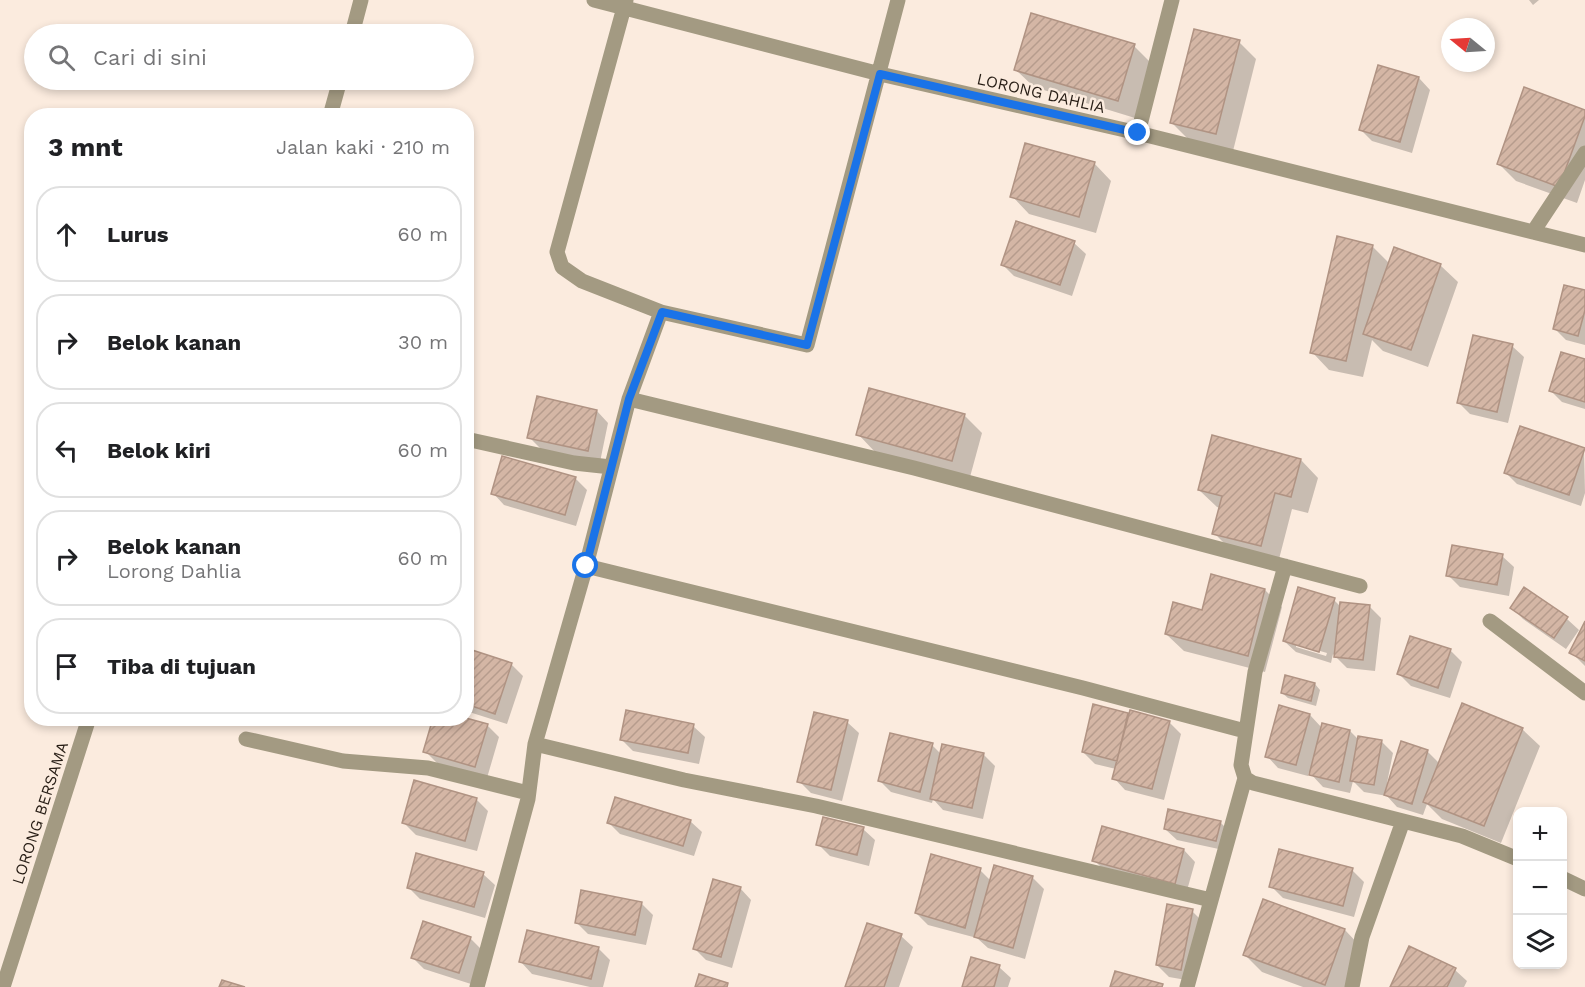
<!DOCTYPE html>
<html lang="id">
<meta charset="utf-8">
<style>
:root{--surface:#fff;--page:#f2f2f2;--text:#202124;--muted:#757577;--line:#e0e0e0}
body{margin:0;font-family:"Work Sans",sans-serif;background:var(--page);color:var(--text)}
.controls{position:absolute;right:18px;bottom:18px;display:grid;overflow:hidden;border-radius:12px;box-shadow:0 3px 9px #0003}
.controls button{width:54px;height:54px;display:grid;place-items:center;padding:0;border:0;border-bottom:2px solid var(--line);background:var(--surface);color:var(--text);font:30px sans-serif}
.compass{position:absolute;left:1441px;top:18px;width:54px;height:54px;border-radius:50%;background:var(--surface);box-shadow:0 3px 9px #0003;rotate:288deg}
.stop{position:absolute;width:18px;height:18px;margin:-14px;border:4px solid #1a73e8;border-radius:50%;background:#fff}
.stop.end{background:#1a73e8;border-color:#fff;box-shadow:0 2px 6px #0008}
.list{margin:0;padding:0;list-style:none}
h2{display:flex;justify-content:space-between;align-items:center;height:78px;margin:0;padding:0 24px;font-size:26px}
h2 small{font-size:20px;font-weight:400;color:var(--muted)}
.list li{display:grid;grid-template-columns:39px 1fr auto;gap:18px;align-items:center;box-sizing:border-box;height:96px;margin:0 12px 12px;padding:0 12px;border:2px solid var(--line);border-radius:24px}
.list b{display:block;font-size:22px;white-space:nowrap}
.list p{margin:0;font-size:20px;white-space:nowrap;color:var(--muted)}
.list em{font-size:20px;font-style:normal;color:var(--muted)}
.icon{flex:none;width:33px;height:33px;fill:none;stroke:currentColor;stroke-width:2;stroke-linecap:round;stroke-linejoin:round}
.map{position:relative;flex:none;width:1585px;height:987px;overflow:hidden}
.search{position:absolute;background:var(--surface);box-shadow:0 3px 9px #0003;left:24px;top:24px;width:450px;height:66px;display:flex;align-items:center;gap:15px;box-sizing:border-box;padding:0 21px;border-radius:33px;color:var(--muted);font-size:22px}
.panel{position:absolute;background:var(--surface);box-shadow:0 3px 9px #0003;left:24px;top:108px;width:450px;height:618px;border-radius:24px}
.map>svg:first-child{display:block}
</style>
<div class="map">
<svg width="1585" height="987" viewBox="0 0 1585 987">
<defs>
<pattern id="building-hatch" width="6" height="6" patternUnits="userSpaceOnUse" patternTransform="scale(1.5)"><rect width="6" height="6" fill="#d4b6a5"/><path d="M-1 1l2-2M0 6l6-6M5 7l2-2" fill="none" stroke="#b69c8d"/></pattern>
</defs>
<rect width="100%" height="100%" fill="#fbebde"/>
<path fill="#0003" fill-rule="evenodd" d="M1529 0H1539L1533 5Z
M1239 42 1256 59 1233 151 1189 140 1172 123Z
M1134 46 1151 63 1135 118 1034 87 1016 70Z
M1419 78 1430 90 1412 153 1372 141 1361 130Z
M1585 111V180L1577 203 1516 181 1499 164Z
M1094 163 1111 181 1096 233 1029 214 1012 196Z
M1074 243 1086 254 1072 296 1014 276 1002 264Z
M1372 246 1390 264 1440 265 1458 282 1428 367 1383 351 1372 340 1363 377 1329 370 1312 352Z
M1585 292V345L1566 340 1554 328Z
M1512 346 1524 357 1508 423 1470 414 1458 402Z
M1585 361V409L1562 402 1551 391Z
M597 411 608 423 600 462 541 449 529 437Z
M964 415 982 433 970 477 875 452 858 434Z
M1584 450 1585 493 1581 506 1517 484 1506 473Z
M1301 460 1318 478 1308 513 1292 509 1278 563 1231 550 1214 533 1220 508 1217 507 1199 490Z
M575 478 587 490 576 526 504 505 493 493Z
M1502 556 1514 567 1509 596 1460 587 1448 575Z
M1524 589 1567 619 1579 630 1566 649 1523 619 1512 607Z
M1265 590 1282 607 1265 672 1184 651 1166 634 1203 612Z
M1334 600 1341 607 1369 606 1381 618 1375 671 1347 668 1333 654 1331 663 1296 652 1284 641ZM1296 644 1327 653 1326 656 1296 647Z
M1585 624V666L1571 652Z
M466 650 511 664 523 676 507 724 466 711Z
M1450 650 1462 662 1450 698 1411 686 1399 674Z
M1315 684 1320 690 1316 706 1288 698 1282 693Z
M1094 706 1169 722 1181 734 1164 800 1125 790 1114 778 1116 769 1095 764 1083 752Z
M1280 707 1310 715 1322 728 1350 731 1359 740 1381 741 1393 753 1387 783 1389 784 1427 751 1440 764 1522 729 1540 746 1501 843 1442 819 1427 804 1423 815 1397 807 1387 796 1364 792 1353 781 1350 793 1323 787 1309 772 1308 776 1278 768 1267 756Z
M847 722 859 733 842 801 811 793 799 781Z
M487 725 499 737 487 778 437 763 425 751Z
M693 726 705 737 699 764 633 751 621 739Z
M932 745 941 754H983L995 766 983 819 943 810 933 799 932 803 891 792 880 781Z
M476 799 488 811 477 851 416 835 404 823Z
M690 821 702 832 694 856 620 834 609 823Z
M1220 822 1232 834 1228 851 1177 840 1165 829Z
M863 829 875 840 869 866 830 856 818 844Z
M1184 850 1195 862 1186 894 1106 872 1094 860Z
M980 870 991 881 1032 877 1044 889 1025 959 988 948 977 938 928 925 916 913Z
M1352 870 1364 882 1354 917 1283 898 1271 886Z
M483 874 495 885 485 918 420 899 408 887Z
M740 888 751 900 732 968 706 960 695 949Z
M641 903 653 915 646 945 588 934 576 922Z
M1192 911 1203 922 1192 981 1169 977 1157 965Z
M1345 930 1362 948 1348 987H1303L1262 972 1245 955Z
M901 936 913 947 899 987H847Z
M470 938 482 950 471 984 424 969 412 957Z
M598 948 610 960 603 987H590L532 974 521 962Z
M999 967 1011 978 1008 987H963Z
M1455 970 1467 981 1464 987H1391Z"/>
<path fill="url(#building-hatch)" stroke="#b09383" stroke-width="1.5" d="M1031 13 1135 44 1118 101 1014 70Z
M1194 29 1240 40 1216 134 1170 123Z
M1378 65 1419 77 1400 142 1359 130Z
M1524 87 1585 110V116L1559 187 1497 164Z
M1025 143 1095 162 1079 217 1010 197Z
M1016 221 1075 241 1060 285 1001 265Z
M1337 236 1373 245 1346 361 1310 353Z
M1394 247 1441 264 1411 350 1363 334Z
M1564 285 1585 290V310L1578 336 1553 329Z
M1473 335 1513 344 1497 412 1457 403Z
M1561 352 1585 359V402L1549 391Z
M869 388 965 414 952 461 856 435Z
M537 396 597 410 588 451 527 438Z
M1520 426 1585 448 1569 495 1504 473Z
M1212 435 1301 459 1291 497 1275 493 1261 546 1212 534 1222 496 1198 490Z
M502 456 576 477 565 515 491 494Z
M1452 545 1503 554 1497 585 1446 576Z
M1211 574 1265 589 1248 656 1165 634 1173 602 1202 610Z
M1298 587 1335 598 1319 652 1283 641Z
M1524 587 1568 617 1554 638 1510 608Z
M1340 602 1370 605 1363 660 1334 657Z
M1585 621V661L1569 653Z
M1410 636 1451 649 1438 688 1397 674Z
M466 648 512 663 495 714 466 704Z
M1285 675 1315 683 1311 701 1281 693Z
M1462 703 1523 728 1484 826 1423 802Z
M1093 704 1128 713 1117 761 1082 752Z
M1279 705 1310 714 1296 765 1265 757Z
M626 710 694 724 688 753 620 740Z
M1130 710 1170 721 1152 789 1112 779Z
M814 712 848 720 831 790 797 782Z
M433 718H466L488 724 475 767 423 752Z
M1322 723 1350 730 1339 782 1309 775Z
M890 733 933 743 920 792 878 781Z
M1358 736 1382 740 1374 785 1350 781Z
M1401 741 1428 750 1412 804 1384 795Z
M942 744 984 753 972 808 930 799Z
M414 780 477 798 465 841 402 823Z
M615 797 691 820 683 846 607 823Z
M1168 809 1221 821 1216 841 1164 829Z
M823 817 864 827 857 855 816 845Z
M1102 826 1184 849 1175 884 1092 861Z
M1279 849 1353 868 1343 906 1269 887Z
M416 853 484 872 474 907 407 888Z
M931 854 981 868 965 928 915 913Z
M994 865 1033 876 1013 948 974 937Z
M713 879 741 887 721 957 693 949Z
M581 890 642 902 635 935 575 923Z
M1263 899 1345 929 1325 985 1243 955Z
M1167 904 1193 909 1181 970 1156 965Z
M423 921 471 937 459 973 411 958Z
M867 923 902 934 884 987H845Z
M527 930 599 947 591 979 519 962Z
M1409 946 1456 968 1447 987H1390Z
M971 957 1000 965 994 987H962Z
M1115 971 1163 984 1162 987H1110Z
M699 974 728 983 727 987H695Z
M222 980 245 987H219Z"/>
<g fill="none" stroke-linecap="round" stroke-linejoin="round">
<path stroke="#a39a82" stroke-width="15" d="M594 0 880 74 1138 133 1585 245
M626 0 557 252 562 267 582 281 661 312 807 345 898 0
M352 34 361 0
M330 116 340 80
M1138 133 1172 0
M1533 232 1585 153
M629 399 914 468 1360 586
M466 439 574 463 611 467
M586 566 1083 688 1245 731
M1285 566 1255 672 1241 765 1245 778 1253 783 1462 836 1518 859
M1490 621 1585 693
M246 739 343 761 428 768 528 793
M535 744 684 780 816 806 1211 900
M1562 878 1585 889
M3 987 89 718
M477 987 528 799 535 744 586 566 629 399 661 312
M1187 987 1245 778
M1352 987 1362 937 1403 821"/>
</g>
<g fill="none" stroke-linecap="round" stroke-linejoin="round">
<path stroke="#1a73e8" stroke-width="8" d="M586 566 629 399 662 312 807 345 880 74 1138 133"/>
</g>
<g text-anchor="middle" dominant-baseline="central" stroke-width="5" stroke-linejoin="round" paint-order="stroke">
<g font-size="16" fill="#271d15" stroke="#fbebde">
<text transform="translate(1041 93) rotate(13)">LORONG DAHLIA</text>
<text transform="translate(40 813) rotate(-72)">LORONG BERSAMA</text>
</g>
</g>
</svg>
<div class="controls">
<button>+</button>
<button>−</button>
<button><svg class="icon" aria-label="layers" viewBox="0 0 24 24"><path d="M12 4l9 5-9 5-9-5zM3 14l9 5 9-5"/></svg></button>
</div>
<svg class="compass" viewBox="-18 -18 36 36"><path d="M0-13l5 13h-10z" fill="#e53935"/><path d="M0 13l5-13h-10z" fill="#757577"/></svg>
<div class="stop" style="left:586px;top:566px"></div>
<div class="stop end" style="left:1138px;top:133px"></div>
<div class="search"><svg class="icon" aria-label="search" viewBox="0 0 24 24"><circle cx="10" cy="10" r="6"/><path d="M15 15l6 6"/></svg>Cari di sini</div>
<section class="panel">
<h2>3 mnt<small>Jalan kaki · 210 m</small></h2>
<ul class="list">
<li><svg class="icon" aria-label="ahead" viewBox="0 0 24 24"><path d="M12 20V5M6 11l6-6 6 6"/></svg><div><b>Lurus</b></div><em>60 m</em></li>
<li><svg class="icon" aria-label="right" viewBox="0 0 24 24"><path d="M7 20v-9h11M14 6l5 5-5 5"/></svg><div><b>Belok kanan</b></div><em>30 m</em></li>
<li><svg class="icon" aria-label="left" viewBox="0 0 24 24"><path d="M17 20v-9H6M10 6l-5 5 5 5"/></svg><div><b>Belok kiri</b></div><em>60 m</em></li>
<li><svg class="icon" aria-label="right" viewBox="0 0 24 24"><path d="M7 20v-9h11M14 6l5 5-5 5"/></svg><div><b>Belok kanan</b><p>Lorong Dahlia</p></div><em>60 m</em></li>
<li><svg class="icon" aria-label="arrive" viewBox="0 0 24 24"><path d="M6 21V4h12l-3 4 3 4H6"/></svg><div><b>Tiba di tujuan</b></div></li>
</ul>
</section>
</div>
